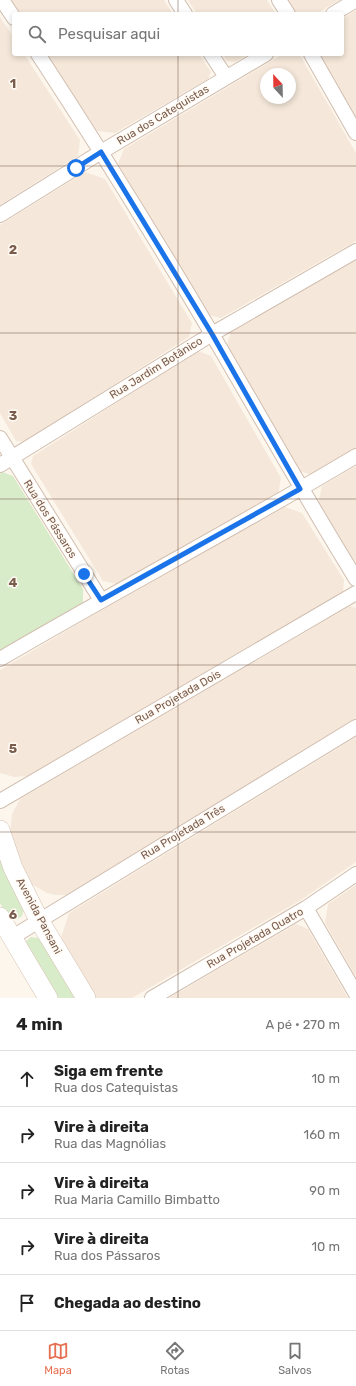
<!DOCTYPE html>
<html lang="pt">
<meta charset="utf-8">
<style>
:root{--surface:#fff;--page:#f6f6f6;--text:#222;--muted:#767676;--line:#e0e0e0;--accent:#e76f51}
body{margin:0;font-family:Rubik,sans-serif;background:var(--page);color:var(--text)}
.compass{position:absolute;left:260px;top:68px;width:36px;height:36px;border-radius:50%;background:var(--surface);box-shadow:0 2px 6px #0003;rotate:338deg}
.stop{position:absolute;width:12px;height:12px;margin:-9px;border:3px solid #1a73e8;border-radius:50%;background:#fff}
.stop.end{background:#1a73e8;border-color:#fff;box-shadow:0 1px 4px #0008}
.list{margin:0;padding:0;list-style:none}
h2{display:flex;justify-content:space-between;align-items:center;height:52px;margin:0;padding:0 16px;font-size:17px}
h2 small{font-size:13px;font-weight:400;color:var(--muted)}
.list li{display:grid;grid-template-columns:26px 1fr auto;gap:12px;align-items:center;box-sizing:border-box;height:56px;padding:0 16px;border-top:1px solid var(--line)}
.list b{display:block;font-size:15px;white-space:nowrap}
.list p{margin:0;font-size:13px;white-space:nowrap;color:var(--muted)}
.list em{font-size:13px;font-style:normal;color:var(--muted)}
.icon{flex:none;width:22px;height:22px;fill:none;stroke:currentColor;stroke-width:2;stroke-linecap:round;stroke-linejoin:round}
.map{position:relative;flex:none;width:356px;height:998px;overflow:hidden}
.search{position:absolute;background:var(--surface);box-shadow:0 2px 6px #0003;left:12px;right:12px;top:12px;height:44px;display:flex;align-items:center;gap:10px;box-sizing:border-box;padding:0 14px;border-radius:4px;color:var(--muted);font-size:15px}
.sheet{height:332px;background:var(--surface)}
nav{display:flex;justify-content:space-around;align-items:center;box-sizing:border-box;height:56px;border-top:1px solid var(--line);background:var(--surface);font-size:11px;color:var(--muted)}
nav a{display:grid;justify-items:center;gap:2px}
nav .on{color:var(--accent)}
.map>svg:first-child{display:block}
</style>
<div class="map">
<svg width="356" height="998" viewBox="0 0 356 998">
<rect width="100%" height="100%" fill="#fdf6ec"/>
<path fill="#f5e8da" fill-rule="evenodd" d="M11 0H164L173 14H21Z
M188 0H267L276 14H197Z
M285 0H339L316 14 293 13Z
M356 10V123L317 54H342V19Z
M0 17 14 38V54H24L80 140 78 156 0 205Z
M47 54H199L211 72 208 79 115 133 97 131Z
M223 54H249L235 62 227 61Z
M283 54H296L301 57 356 153V241L221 318 209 315 118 164 124 149ZM266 74H290V98H266Z
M85 172 105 179 192 323 189 337 24 442 16 441 0 413V225Z
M356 259V448L312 475 299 471 227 345 231 331Z
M198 351 211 356 281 478 278 495 117 584 103 581 31 464 33 456Z
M356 466V564L318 504 322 486Z
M285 507 302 513 344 580 343 593 29 776 14 777 0 773V670L105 608Z
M350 606 356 608V721L72 895H55L47 893 28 882 10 835 12 814 20 799Z
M356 737V862L301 900 132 998H94L60 941 69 913Z
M356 885V977L325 923 328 904Z
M296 924 308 929 348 998H169Z"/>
<path fill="#d8ecc9" d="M2 472 13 476 83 589V603L0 652V474Z
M0 857 24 909 22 916 16 920 8 918 0 903Z
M31 937 38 938 41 940 75 998H56L25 942Z"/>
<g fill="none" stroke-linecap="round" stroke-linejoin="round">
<defs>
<path id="minor" d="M2 0 14 18
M176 0 185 14
M279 0 288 14
M333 14 356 0
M38 54C98 146 156 239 212 334 260 416 306 498 356 579
M211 54 226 77
M311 54 356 133
M0 215 101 152 266 54
M0 438 101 600
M0 465 212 334 356 251
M0 659C118 590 239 526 356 456
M0 801 356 593
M306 908 356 994
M11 938 356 727
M152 998 306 908 356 874"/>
<path id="secondary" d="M0 830 13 868 39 920 86 998
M0 917 48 998"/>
</defs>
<use href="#minor" stroke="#d1beb0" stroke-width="16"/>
<use href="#secondary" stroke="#d6c0b0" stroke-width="20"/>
<use href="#minor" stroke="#fff" stroke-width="14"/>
<use href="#secondary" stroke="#fff" stroke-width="19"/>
</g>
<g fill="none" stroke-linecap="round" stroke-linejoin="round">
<path stroke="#1a73e8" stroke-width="5" d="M76 168 101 152 212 334 300 489 101 600 84 574"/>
</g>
<path fill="none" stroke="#7a5c4d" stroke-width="1" stroke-opacity="0.55" d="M178 0V14M178 54V998M0 166H356M0 333H356M0 499H356M0 665H356M0 832H356"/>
<g text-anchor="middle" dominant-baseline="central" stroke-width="3" stroke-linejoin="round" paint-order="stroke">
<g font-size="11" fill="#7a5c4d" stroke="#fffaf3">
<text transform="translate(163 115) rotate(-31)">Rua dos Catequistas</text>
<text transform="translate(156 368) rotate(-32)">Rua Jardim Botânico</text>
<text transform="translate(50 519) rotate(58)">Rua dos Pássaros</text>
<text transform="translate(178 697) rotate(-30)">Rua Projetada Dois</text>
<text transform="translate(183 832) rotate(-31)">Rua Projetada Três</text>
<text transform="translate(39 916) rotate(62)">Avenida Pansani</text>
<text transform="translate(255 938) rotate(-30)">Rua Projetada Quatro</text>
</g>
</g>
<g font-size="13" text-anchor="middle" font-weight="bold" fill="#7a5c4d" stroke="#fffaf3" stroke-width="3" stroke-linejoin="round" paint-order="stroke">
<text x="13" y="88">1</text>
<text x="13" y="254">2</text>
<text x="13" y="420">3</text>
<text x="13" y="587">4</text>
<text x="13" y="753">5</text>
<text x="13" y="919">6</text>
</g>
</svg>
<svg class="compass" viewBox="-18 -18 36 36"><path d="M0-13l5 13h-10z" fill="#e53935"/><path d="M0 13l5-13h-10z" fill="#767676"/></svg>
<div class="stop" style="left:76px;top:168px"></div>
<div class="stop end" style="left:84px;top:574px"></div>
<div class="search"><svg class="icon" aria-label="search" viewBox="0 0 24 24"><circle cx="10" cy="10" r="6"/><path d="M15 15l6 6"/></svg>Pesquisar aqui</div>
</div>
<section class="sheet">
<h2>4 min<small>A pé · 270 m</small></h2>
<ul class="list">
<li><svg class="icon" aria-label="ahead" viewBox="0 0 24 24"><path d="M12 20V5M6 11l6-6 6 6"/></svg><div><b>Siga em frente</b><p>Rua dos Catequistas</p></div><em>10 m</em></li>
<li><svg class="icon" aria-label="right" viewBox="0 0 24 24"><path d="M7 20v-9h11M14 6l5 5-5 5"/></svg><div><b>Vire à direita</b><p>Rua das Magnólias</p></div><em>160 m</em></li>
<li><svg class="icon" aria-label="right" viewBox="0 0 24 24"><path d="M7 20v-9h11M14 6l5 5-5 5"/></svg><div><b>Vire à direita</b><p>Rua Maria Camillo Bimbatto</p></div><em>90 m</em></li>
<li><svg class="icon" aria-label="right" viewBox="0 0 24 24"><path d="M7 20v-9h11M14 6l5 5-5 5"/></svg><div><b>Vire à direita</b><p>Rua dos Pássaros</p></div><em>10 m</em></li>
<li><svg class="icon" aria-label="arrive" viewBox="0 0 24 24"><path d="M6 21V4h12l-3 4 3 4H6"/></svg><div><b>Chegada ao destino</b></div></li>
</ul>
</section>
<nav>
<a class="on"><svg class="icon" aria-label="map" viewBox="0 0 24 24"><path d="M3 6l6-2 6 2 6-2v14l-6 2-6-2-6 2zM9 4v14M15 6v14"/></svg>Mapa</a>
<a><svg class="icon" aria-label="directions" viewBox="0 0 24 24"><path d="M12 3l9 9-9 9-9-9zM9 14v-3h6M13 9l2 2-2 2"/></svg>Rotas</a>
<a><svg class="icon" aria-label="saved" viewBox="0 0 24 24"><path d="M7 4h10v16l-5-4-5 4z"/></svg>Salvos</a>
</nav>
